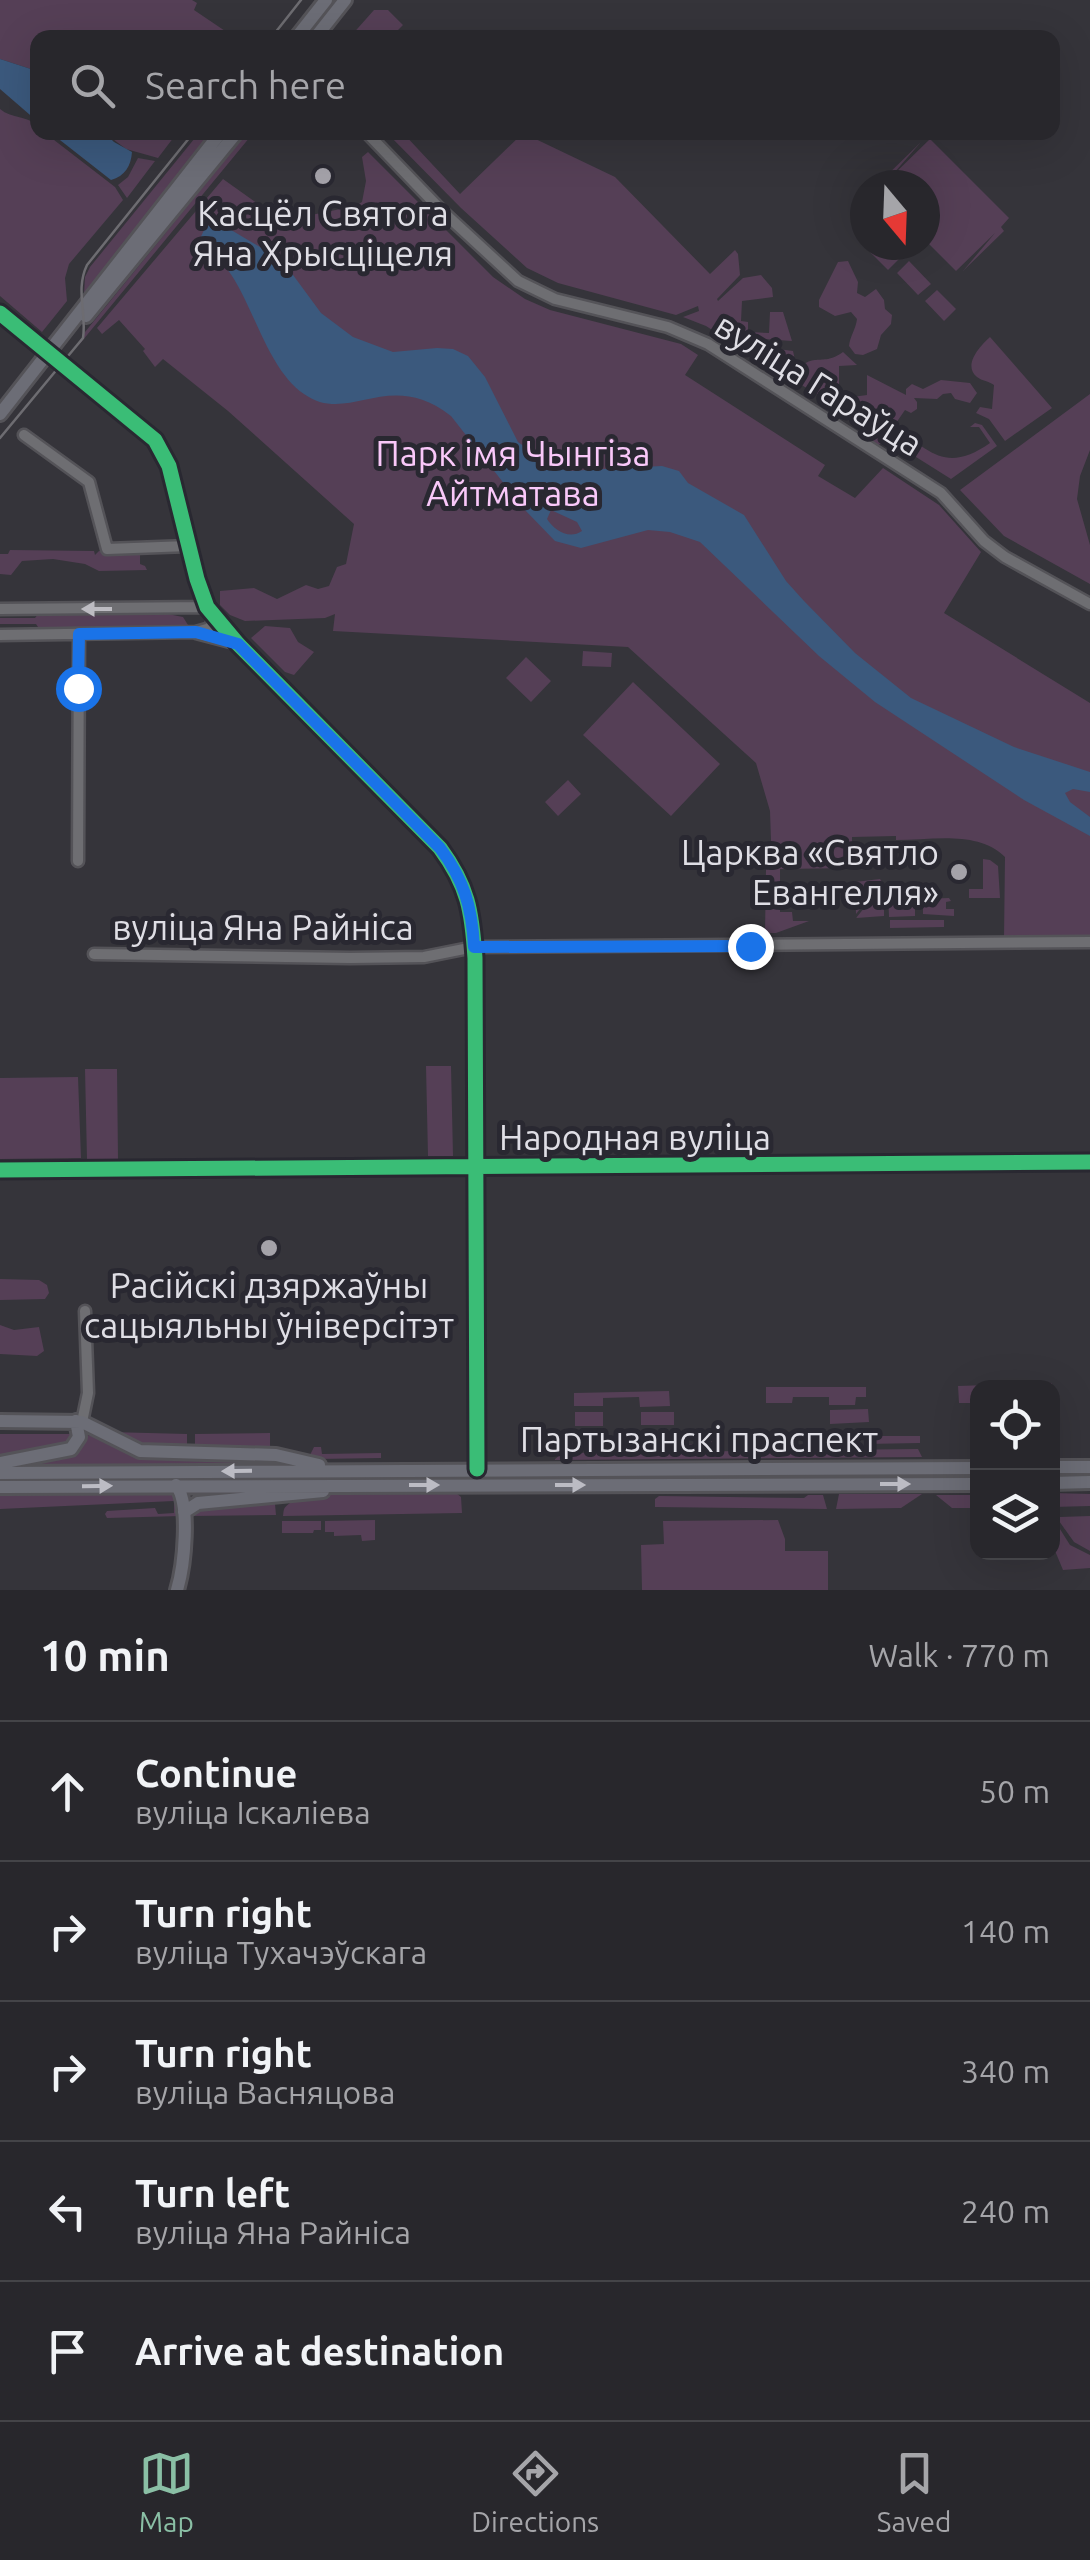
<!DOCTYPE html>
<meta charset="utf-8">
<style>
:root{--surface:#28272c;--page:#343338;--text:#f1f3f6;--muted:#a5a5a9;--line:#444448;--accent:#8abfa5}
body{margin:0;font-family:Ubuntu,sans-serif;background:var(--page);color:var(--text)}
.controls{position:absolute;right:30px;bottom:30px;display:grid;overflow:hidden;border-radius:20px;box-shadow:0 10px 40px #0002}
.controls button{width:90px;height:90px;display:grid;place-items:center;padding:0;border:0;border-bottom:2px solid var(--line);background:var(--surface);color:var(--text);font:50px sans-serif}
.compass{position:absolute;left:850px;top:170px;width:90px;height:90px;border-radius:50%;background:var(--surface);box-shadow:0 10px 40px #0002;rotate:161deg}
.stop{position:absolute;width:30px;height:30px;margin:-22px;border:8px solid #1a73e8;border-radius:50%;background:#fff}
.stop.end{background:#1a73e8;border-color:#fff;box-shadow:0 2px 10px #0008}
.list{margin:0;padding:0;list-style:none}
h2{display:flex;justify-content:space-between;align-items:center;height:130px;margin:0;padding:0 40px;font-size:42px}
h2 small{font-size:32px;font-weight:400;color:var(--muted)}
.list li{display:grid;grid-template-columns:65px 1fr auto;gap:30px;align-items:center;box-sizing:border-box;height:140px;padding:0 40px;border-top:2px solid var(--line)}
.list b{display:block;font-size:38px;white-space:nowrap}
.list p{margin:0;font-size:32px;white-space:nowrap;color:var(--muted)}
.list em{font-size:32px;font-style:normal;color:var(--muted)}
.icon{flex:none;width:55px;height:55px;fill:none;stroke:currentColor;stroke-width:2;stroke-linecap:round;stroke-linejoin:round}
.map{position:relative;flex:none;width:1090px;height:1590px;overflow:hidden}
.search{position:absolute;background:var(--surface);box-shadow:0 10px 40px #0002;left:30px;right:30px;top:30px;height:110px;display:flex;align-items:center;gap:25px;box-sizing:border-box;padding:0 35px;border-radius:20px;color:var(--muted);font-size:38px}
.sheet{height:830px;background:var(--surface)}
nav{display:flex;justify-content:space-around;align-items:center;box-sizing:border-box;height:140px;border-top:2px solid var(--line);background:var(--surface);font-size:28px;color:var(--muted)}
nav a{display:grid;justify-items:center;gap:5px}
nav .on{color:var(--accent)}
.map>svg:first-child{display:block}
</style>
<div class="map">
<svg width="1090" height="1590" viewBox="0 0 1090 1590">
<rect width="100%" height="100%" fill="#35343a"/>
<path fill="#553f56" d="M0 0H192L197 3 194 10 234 37 38 38 37 71 0 59Z
M374 10H388L403 25 391 37H350Z
M0 109C12 119 25 115 37 125L38 132 45 133 115 187 123 200 69 264 65 278 67 301 42 332 0 296Z
M105 133H177L158 158 126 149Z
M199 133H213L84 294 85 277 90 267Z
M387 133H403L460 194 523 133 615 177 710 274 735 250 738 254 740 275 717 299 718 301 743 278 761 275 772 288 773 297 742 301 741 321 748 322V332L769 333 770 312H783L792 341 764 339 763 347 793 351 795 360 785 374 779 373 706 326 683 317 699 311 698 306 676 315 558 283 527 268 461 208Z
M246 134 250 137 78 346 85 332Z
M930 139 1009 218 1001 227 1004 231 963 271 995 233 956 271 925 240V185L878 184 921 142 887 181Z
M368 152 493 277 525 299 550 310 681 344 698 355 685 375 825 465 818 476 855 498 883 468 939 505 981 552 944 613 1090 703V938L1004 939 1005 857C978 830 932 840 896 840V836L852 837V868L780 869V912H792L793 921H809L776 933H765L766 869H772L770 811 756 763 628 647 333 631 335 614 325 618 245 621 230 615 220 605V591L254 588 277 599 306 585 318 589 329 586 337 567 346 564 354 524 228 411 163 359 155 367 143 351 145 349 119 320 102 334 97 328 223 179 282 221 355 206 362 202 366 181 362 157Z
M138 158 155 161 127 198 118 185 128 177Z
M865 235V245H894L904 254 888 270 859 241Z
M848 261 858 282 857 293 865 297 876 289 884 300 885 309 892 315 891 324 881 335 877 349 863 355 855 354 849 346C850 336 856 329 857 319L851 312 835 316 819 307V300L838 262Z
M909 261 931 284 918 295 897 273Z
M937 290 956 309 944 321 925 301Z
M990 337 1052 408 1005 441 989 419 976 413 980 407 992 409 994 385C989 381 982 381 977 377 962 365 981 345 990 337Z
M843 352 857 365 839 366V390L830 389 824 398 791 379C812 347 820 369 843 352Z
M867 375 906 395V389L912 384 923 389 941 380 970 383 977 393 970 403 955 399 951 393 943 394 937 399 914 398 917 402V409L911 413 905 410 894 426C931 453 947 473 990 443L979 427H970L975 423 982 425 997 446 951 479 889 440 878 445C865 436 863 424 849 415L855 405 845 398 867 395Z
M1090 394V450L1080 476 1077 499 1090 545V584L1004 536 960 490Z
M10 550 94 551 95 555 99 551 146 550 140 554V564L145 566 147 570 99 571 85 564 53 559 22 561 11 575 0 574V554H8Z
M158 612 183 617 188 625 185 628 40 630 36 624H0V618H35L39 613Z
M265 626 290 628 298 642 314 652 294 675 285 672 251 638Z
M583 651 612 653 611 667 582 666Z
M526 657 551 681 531 702 506 678Z
M633 682 720 764 671 816 583 735Z
M568 780 581 794 558 816 545 802Z
M983 859 990 860 998 866 1000 898H969V889H983Z
M880 879 882 882 856 914 855 882Z
M878 891H884V916L856 918Z
M888 891 910 893V899H915V916L889 917Z
M949 898 951 901 946 902V909H954V916L923 914V899Z
M890 920H944V927L890 928Z
M426 1066H451L453 1156H428Z
M85 1069H117L118 1159 87 1160Z
M78 1077 81 1158 0 1159V1078Z
M0 1279 39 1280 47 1285 49 1293 45 1299 0 1300Z
M0 1325 14 1330 39 1327 44 1351 37 1356 0 1354Z
M1052 1383V1387L978 1388 977 1403H959L958 1386Z
M766 1387H866V1397H856L855 1405H829V1397H793L792 1403H766Z
M669 1391 670 1406 640 1407 639 1397 603 1398V1406H574V1393Z
M868 1409 869 1422 830 1424V1410Z
M575 1412H603V1426H575Z
M641 1412H674V1425H641Z
M109 1432 187 1434V1452L140 1448Z
M270 1433V1451L195 1452V1434Z
M0 1434H74L71 1444 0 1457Z
M85 1435 98 1436 152 1459 273 1462 278 1467 18 1466 72 1455 79 1450Z
M605 1436 610 1443 625 1444 628 1437H681L684 1444H704L705 1437 721 1438V1446L569 1447 578 1438 602 1443Z
M866 1436H920V1443L866 1444Z
M314 1447H321L322 1454 381 1453V1458L317 1459 309 1457Z
M918 1449 922 1457 554 1460 562 1453Z
M0 1493H179L181 1516 107 1518 105 1514 107 1511 155 1508 158 1514 174 1513V1501L0 1509Z
M456 1493 461 1497 462 1513 283 1516C284 1509 283 1508 290 1503 317 1487 421 1493 456 1493Z
M1053 1493 1090 1494V1506L1053 1507Z
M839 1494H922L901 1508 836 1509Z
M808 1495H823L827 1509 655 1507V1499L659 1496 804 1498Z
M936 1495H977V1508H952Z
M265 1501 275 1504 276 1515 189 1516 196 1508 259 1505Z
M1090 1516V1551L1074 1542 1059 1521 1060 1517Z
M1053 1518 1070 1545 1090 1555V1568L1063 1570 1053 1546Z
M375 1520V1540L362 1541 361 1535 334 1536V1532H325V1521Z
M778 1520 785 1539V1551H828V1590H642L641 1545 664 1544 663 1521Z
M282 1521H321V1530H314L313 1533H282Z"/>
<path fill="#3b597d" fill-rule="evenodd" d="M0 59 37 71V121L0 89Z
M51 133H105L114 142 132 152C131 166 125 176 111 180Z
M216 221 282 260 321 313 353 337 393 352 437 348 453 349 468 356 485 377 518 442 550 465 568 471 662 466 679 471 688 483 744 515 786 581 804 601 855 653 911 698 1014 747 1090 772V792L1073 789 1065 793 1070 802 1090 817V836L1024 800 875 702 819 656 700 542 670 532 648 530 581 548 555 541 524 509 451 416C388 367 349 426 304 394 255 360 249 263 197 245L205 228ZM551 510 577 522 582 531C569 540 554 530 547 519Z"/>
<g fill="none" stroke-linecap="round" stroke-linejoin="round">
<defs>
<path id="minor" d="M366 132 441 210 518 281 555 299 668 327 708 344 941 493 984 541 1005 557 1090 604
M0 313 155 440 169 466 197 579 207 607 238 644 440 848C468 886 472 911 475 958L477 1469
M24 435 89 482 107 549 188 546
M0 609 207 607
M196 633 238 644
M0 635 196 632 210 628 214 616
M78 861 79 634
M94 954 350 958 424 957 474 947 1090 942
M0 1170 1090 1162
M82 1422 88 1393 85 1311"/>
<path id="major" d="M296 38 326 0
M315 38 345 0
M86 316 237 132
M0 414 221 132
M0 1421 82 1422 140 1451 276 1455 319 1465
M0 1463 71 1449 79 1437 76 1421
M1052 1467H1090
M0 1473 978 1468
M1052 1483 1090 1482
M176 1485C191 1504 184 1567 177 1590
M0 1487 978 1484
M184 1512 198 1503 323 1491"/>
</defs>
<use href="#minor" stroke="#545358" stroke-width="15"/>
<use href="#major" stroke="#545358" stroke-width="18"/>
<use href="#minor" stroke="#6e6e72" stroke-width="10"/>
<use href="#major" stroke="#6c6d76" stroke-width="12"/>
<path stroke="#6d6c71" stroke-width="2.5" d="M271 38 301 0
M0 438 83 338C87 313 75 290 87 265L194 132"/>
<defs>
<path id="cycleway" d="M0 313 155 440 169 466 197 579 207 607 238 644 440 848C468 886 472 911 475 958L477 1469
M0 1170 1090 1162"/>
</defs>
<use href="#cycleway" stroke="#292831" stroke-width="21"/>
<use href="#cycleway" stroke="#3abd76" stroke-width="15"/>
</g>
<defs><path id="oneway-solid" d="M-6-.8H1V-3.2L6.5 0L1 3.2V.8H-6Z" transform="scale(2.5)"/></defs>
<use fill="#bdbcc2" href="#oneway-solid" transform="translate(97 609) rotate(180)"/>
<g fill="#bcbcc4">
<use href="#oneway-solid" transform="translate(237 1471) rotate(179)"/>
<use href="#oneway-solid" transform="translate(895 1484)"/>
<use href="#oneway-solid" transform="translate(424 1485)"/>
<use href="#oneway-solid" transform="translate(570 1485)"/>
<use href="#oneway-solid" transform="translate(97 1486) rotate(-1)"/>
</g>
<g fill="none" stroke-linecap="round" stroke-linejoin="round">
<path stroke="#1a73e8" stroke-width="12" d="M78 688 79 634 196 632 238 644 440 848C464 880 472 907 474 947L750 946"/>
</g>
<g fill="#a4a2a9" stroke="#292831" stroke-width="4">
<circle cx="323" cy="176" r="10"/>
<circle cx="959" cy="872" r="10"/>
<circle cx="269" cy="1248" r="10"/>
</g>
<g text-anchor="middle" dominant-baseline="central" stroke-width="10" stroke-linejoin="round" paint-order="stroke">
<g font-size="35" fill="#dfdee5" stroke="#292831">
<text x="323" y="213">Касцёл Святога<tspan x="323" dy="40">Яна Хрысціцеля</tspan></text>
<text x="939" y="852" text-anchor="end">Царква «Святло<tspan x="939" dy="40">Евангелля»</tspan></text>
<text x="269" y="1285">Расійскі дзяржаўны<tspan x="269" dy="40">сацыяльны ўніверсітэт</tspan></text>
</g>
<g font-size="35" fill="#dfdee5" stroke="#292831">
<text transform="translate(819 384) rotate(32)">вуліца Гараўца</text>
<text x="263" y="927">вуліца Яна Райніса</text>
<text x="635" y="1137">Народная вуліца</text>
<text x="699" y="1439">Партызанскі праспект</text>
</g>
<g font-size="35" fill="#f9c8f9" stroke="#292831">
<text x="513" y="453">Парк імя Чынгіза<tspan x="513" dy="40">Айтматава</tspan></text>
</g>
</g>
</svg>
<div class="controls">
<button><svg class="icon" aria-label="locate" viewBox="0 0 24 24"><circle cx="12" cy="12" r="6"/><path d="M12 2v4M12 18v4M2 12h4M18 12h4"/></svg></button>
<button><svg class="icon" aria-label="layers" viewBox="0 0 24 24"><path d="M12 4l9 5-9 5-9-5zM3 14l9 5 9-5"/></svg></button>
</div>
<svg class="compass" viewBox="-18 -18 36 36"><path d="M0-13l5 13h-10z" fill="#e53935"/><path d="M0 13l5-13h-10z" fill="#a5a5a9"/></svg>
<div class="stop" style="left:78px;top:688px"></div>
<div class="stop end" style="left:750px;top:946px"></div>
<div class="search"><svg class="icon" aria-label="search" viewBox="0 0 24 24"><circle cx="10" cy="10" r="6"/><path d="M15 15l6 6"/></svg>Search here</div>
</div>
<section class="sheet">
<h2>10 min<small>Walk · 770 m</small></h2>
<ul class="list">
<li><svg class="icon" aria-label="ahead" viewBox="0 0 24 24"><path d="M12 20V5M6 11l6-6 6 6"/></svg><div><b>Continue</b><p>вуліца Іскаліева</p></div><em>50 m</em></li>
<li><svg class="icon" aria-label="right" viewBox="0 0 24 24"><path d="M7 20v-9h11M14 6l5 5-5 5"/></svg><div><b>Turn right</b><p>вуліца Тухачэўскага</p></div><em>140 m</em></li>
<li><svg class="icon" aria-label="right" viewBox="0 0 24 24"><path d="M7 20v-9h11M14 6l5 5-5 5"/></svg><div><b>Turn right</b><p>вуліца Васняцова</p></div><em>340 m</em></li>
<li><svg class="icon" aria-label="left" viewBox="0 0 24 24"><path d="M17 20v-9H6M10 6l-5 5 5 5"/></svg><div><b>Turn left</b><p>вуліца Яна Райніса</p></div><em>240 m</em></li>
<li><svg class="icon" aria-label="arrive" viewBox="0 0 24 24"><path d="M6 21V4h12l-3 4 3 4H6"/></svg><div><b>Arrive at destination</b></div></li>
</ul>
</section>
<nav>
<a class="on"><svg class="icon" aria-label="map" viewBox="0 0 24 24"><path d="M3 6l6-2 6 2 6-2v14l-6 2-6-2-6 2zM9 4v14M15 6v14"/></svg>Map</a>
<a><svg class="icon" aria-label="directions" viewBox="0 0 24 24"><path d="M12 3l9 9-9 9-9-9zM9 14v-3h6M13 9l2 2-2 2"/></svg>Directions</a>
<a><svg class="icon" aria-label="saved" viewBox="0 0 24 24"><path d="M7 4h10v16l-5-4-5 4z"/></svg>Saved</a>
</nav>
